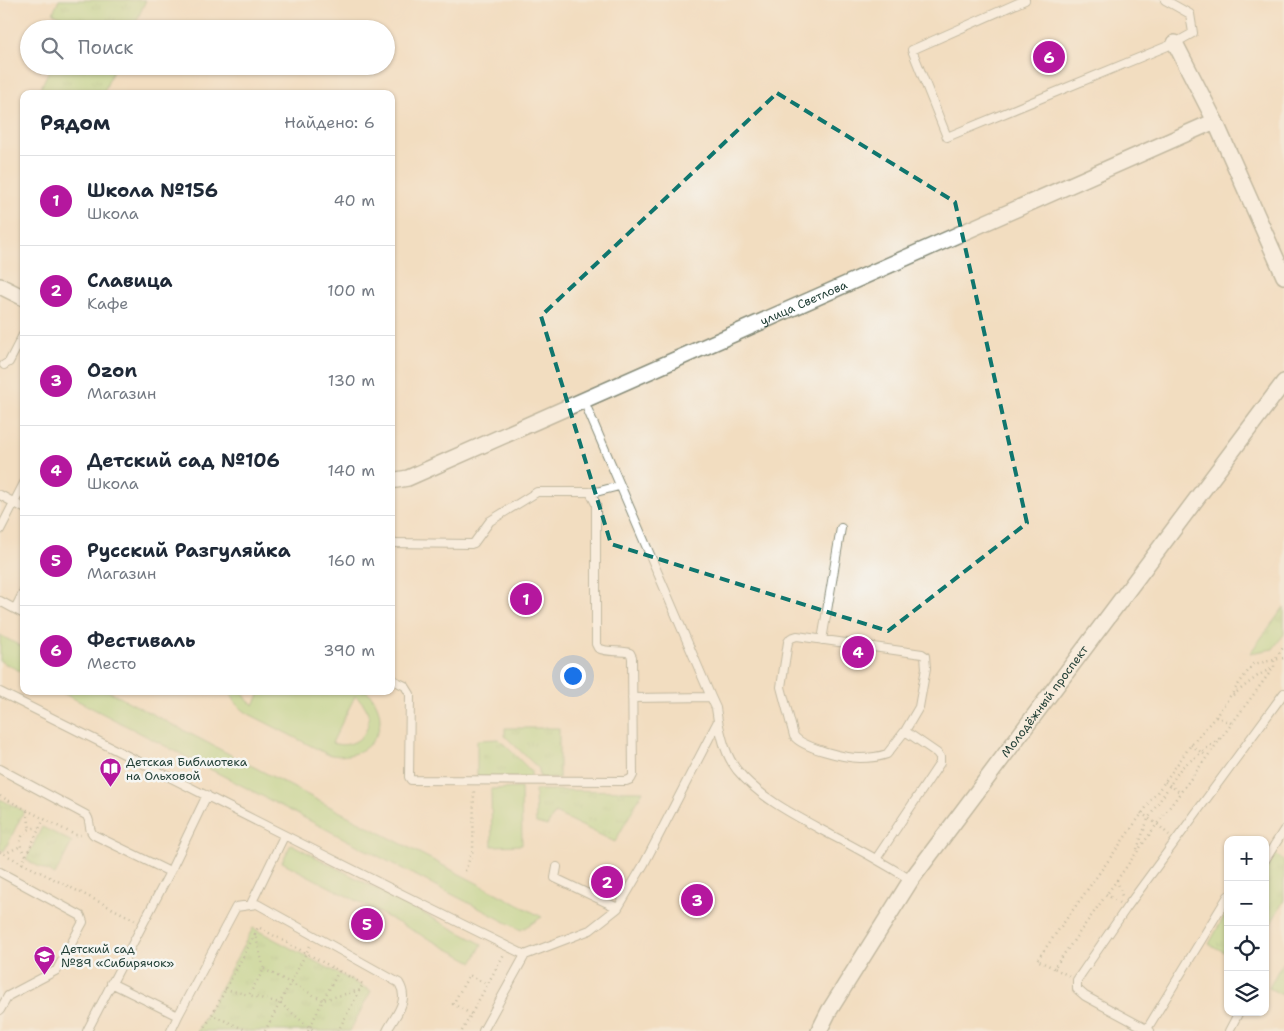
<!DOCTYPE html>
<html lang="ru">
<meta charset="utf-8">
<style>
:root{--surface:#fff;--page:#f2f2f3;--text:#1f2937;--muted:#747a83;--line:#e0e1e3;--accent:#b5179e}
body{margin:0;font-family:"Shantell Sans",sans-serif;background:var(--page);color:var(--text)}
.controls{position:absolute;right:15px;bottom:15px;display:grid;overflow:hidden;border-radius:10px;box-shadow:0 1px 4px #0004}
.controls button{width:45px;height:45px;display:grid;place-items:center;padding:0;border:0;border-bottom:1px solid var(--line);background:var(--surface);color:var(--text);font:25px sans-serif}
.you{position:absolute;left:572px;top:675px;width:18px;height:18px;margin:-12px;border:4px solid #fff;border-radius:50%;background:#1a73e8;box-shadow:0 0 0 8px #1a73e833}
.badge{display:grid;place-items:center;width:32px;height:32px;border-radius:50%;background:var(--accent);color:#fff;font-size:16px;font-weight:700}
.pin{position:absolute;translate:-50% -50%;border:2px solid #fff;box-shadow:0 1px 5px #0006}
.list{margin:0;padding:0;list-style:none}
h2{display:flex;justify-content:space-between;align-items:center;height:65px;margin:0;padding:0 20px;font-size:21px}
h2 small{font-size:16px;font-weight:400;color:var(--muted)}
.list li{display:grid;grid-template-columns:32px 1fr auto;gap:15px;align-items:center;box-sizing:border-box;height:90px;padding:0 20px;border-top:1px solid var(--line)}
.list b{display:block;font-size:19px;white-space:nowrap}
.list p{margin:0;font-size:16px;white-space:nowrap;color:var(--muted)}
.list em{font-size:16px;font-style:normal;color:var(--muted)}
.icon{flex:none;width:28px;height:28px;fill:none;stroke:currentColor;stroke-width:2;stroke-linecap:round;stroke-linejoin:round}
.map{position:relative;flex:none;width:1284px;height:1031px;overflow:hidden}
.search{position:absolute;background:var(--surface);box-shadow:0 1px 4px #0004;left:20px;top:20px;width:375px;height:55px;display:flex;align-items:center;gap:12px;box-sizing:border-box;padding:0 18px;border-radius:28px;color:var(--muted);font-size:19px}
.panel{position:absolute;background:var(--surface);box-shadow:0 1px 4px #0004;left:20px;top:90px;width:375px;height:605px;border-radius:10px}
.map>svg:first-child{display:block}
</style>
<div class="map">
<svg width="1284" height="1031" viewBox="0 0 1284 1031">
<defs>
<pattern id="park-tufts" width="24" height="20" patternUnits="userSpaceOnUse" patternTransform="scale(1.25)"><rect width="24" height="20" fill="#aad886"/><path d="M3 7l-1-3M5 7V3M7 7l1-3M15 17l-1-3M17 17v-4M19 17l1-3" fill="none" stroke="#92ba74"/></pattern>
</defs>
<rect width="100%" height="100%" fill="#f6f6f2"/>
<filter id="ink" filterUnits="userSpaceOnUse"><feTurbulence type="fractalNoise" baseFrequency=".02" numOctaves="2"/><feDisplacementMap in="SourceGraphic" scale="10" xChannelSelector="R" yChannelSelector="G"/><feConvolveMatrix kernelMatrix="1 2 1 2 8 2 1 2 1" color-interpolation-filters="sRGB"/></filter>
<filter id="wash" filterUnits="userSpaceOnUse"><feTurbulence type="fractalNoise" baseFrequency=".0096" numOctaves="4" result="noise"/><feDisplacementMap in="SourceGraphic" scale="20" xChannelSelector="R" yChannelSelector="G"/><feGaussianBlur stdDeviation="1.12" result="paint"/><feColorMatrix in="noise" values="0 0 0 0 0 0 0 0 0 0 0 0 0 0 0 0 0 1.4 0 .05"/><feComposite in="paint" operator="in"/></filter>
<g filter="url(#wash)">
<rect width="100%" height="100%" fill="#f2ddc0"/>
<path fill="#aad886" stroke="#648a5d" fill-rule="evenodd" d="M0 635 24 648V673L0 661Z
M59 691H108L542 917 521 930Z
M230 691H242L248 701 254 705 261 691H367C398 722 369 765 327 754L249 714C239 708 234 702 230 691ZM355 696C383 715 364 753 332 743Z
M521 788 522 845 492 846 491 789Z
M291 844 482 944 473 962 282 862Z"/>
<path fill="url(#park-tufts)" stroke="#648a5d" d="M59 0H146L133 29H68L71 21 53 13Z
M51 66H115L103 94H38Z
M1284 607V634L1273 649 1250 653Z
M505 728H559V778H540L539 769 505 736Z
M499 739 531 771V778H477V740Z
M535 790 643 791 615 842 555 813 547 826 536 823Z
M0 799 24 811 4 851 0 849Z
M42 827 72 842 55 875 26 860Z
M1275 853 1284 862V900L1265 934V871Z
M1228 909V954L1209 944Z
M253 928 371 991 350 1031H197Z
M1282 963 1284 964V996L1269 988Z"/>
</g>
<g filter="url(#ink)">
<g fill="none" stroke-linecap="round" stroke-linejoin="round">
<defs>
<path id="service" d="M1025 0 912 50 947 137 1175 43 1193 33 1190 14 1165 0
M4 365 9 362 24 333
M0 495 24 508
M0 530 24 483
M391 543 471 544 474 543 490 521 537 492H596L619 486
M0 601 24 614
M15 609 24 591
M822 640 841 528
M391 679 405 686 410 694 409 777 411 780 626 781 631 779 633 775 632 657 630 653C620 650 608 653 598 648L596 644V504L590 492
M0 692C175 779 349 869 525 955L483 1031
M632 698 711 697
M718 721C722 739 726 756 737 770 762 800 798 817 831 835 859 849 885 864 911 880
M0 769 86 815C92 821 87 830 94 835L170 872
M876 859 940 763V757L937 753 905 731 919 707 926 668 925 656 922 654 797 636 791 638 788 642 781 687 794 736C803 748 845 758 860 758 868 758 879 757 887 754L905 731
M1265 860 1284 830
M557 867 555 878 618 908
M0 872 81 916 83 922 57 970 8 996 0 1010
M251 904 284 836
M525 955 590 930 618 908 644 864 718 721 716 708 711 697 584 401
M111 983 178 1016 171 1031
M178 1016 236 907 257 904 399 983C410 1001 396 1014 387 1031
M1147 1029 1228 896
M87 1031 170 872 207 795
M1150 1031 1085 996 1077 989V980L1127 907 1284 693
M1229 1031 1239 1012"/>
<g id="minor">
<path d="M1175 43 1215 121 1284 276"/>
<path d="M0 286 24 298"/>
<path id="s1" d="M391 481 408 478 1215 121"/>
<path id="s2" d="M819 1031 829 1011 911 880 1284 382"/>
</g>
</defs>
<use href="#service" stroke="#888d7a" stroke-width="10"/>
<use href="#minor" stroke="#888d7a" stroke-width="18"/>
<path stroke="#888d7a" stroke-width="2.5" stroke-dasharray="1 4" stroke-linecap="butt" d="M1233 695 1259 675 1272 668
M1216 717 1231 723
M1191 745 1207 756
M1165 782 1181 793
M0 796 75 835H81
M27 811 30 829
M1141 813 1157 824 1169 835
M1137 849 1148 819 1181 768 1220 738
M0 852 135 920
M4 854 21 846
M26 855C14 843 23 826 39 828
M22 864 44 819
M465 871 473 850 474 789
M1117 880 1122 896
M1106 894 1119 903
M255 934 258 927 363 984 338 1031
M1054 968 1037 960 1191 745 1216 716 1253 664 1284 658
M264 969 323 1000 308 1031
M339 971 323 1000 360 990
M1069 976 1054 968 1157 824 1274 667V661L1284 646
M225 989 249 995
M471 1014 453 1004 469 975 487 984
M203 1031 212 1015
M248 1031 212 1015 255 934 264 969 249 995 280 1003 314 1031
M265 1031 311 944
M462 1031 504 954"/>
<use href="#service" stroke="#fff" stroke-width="8"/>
<use href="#minor" stroke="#fff" stroke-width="15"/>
</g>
</g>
<path d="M0 0H1284V1031H0ZM777 93 955 202 1027 523 888 631 611 544 541 316Z" fill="#f2ddc0" fill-opacity=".55" fill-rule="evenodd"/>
<path fill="none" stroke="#0f766e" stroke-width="4" stroke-dasharray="10 6" stroke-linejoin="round" d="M777 93 955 202 1027 523 888 631 611 544 541 316Z"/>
<defs>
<symbol id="library-pin" viewBox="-11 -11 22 30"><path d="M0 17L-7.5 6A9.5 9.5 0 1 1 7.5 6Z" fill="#b5179e" stroke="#f6f6f2"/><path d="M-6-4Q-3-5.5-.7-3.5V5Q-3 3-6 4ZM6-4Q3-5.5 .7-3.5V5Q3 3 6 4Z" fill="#fff"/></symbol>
<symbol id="school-pin" viewBox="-11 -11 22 30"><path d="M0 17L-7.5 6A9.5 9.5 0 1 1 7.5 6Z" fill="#b5179e" stroke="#f6f6f2"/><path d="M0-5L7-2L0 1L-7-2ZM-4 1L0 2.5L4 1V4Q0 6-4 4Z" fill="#fff"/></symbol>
</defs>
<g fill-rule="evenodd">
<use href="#library-pin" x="98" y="756" width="25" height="34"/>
<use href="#school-pin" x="32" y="944" width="25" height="34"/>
</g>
<g text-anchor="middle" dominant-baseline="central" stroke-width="5" stroke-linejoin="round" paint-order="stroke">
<g font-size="12" fill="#1f3d34" stroke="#f6f6f2">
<text stroke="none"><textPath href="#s1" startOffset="450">улица Светлова</textPath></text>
<text stroke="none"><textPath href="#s2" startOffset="400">Молодёжный проспект</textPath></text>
</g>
<g font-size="12" fill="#1f3d34" stroke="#f6f6f2" text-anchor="start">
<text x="126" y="762">Детская Библиотека<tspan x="126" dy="14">на Ольховой</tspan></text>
<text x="61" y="949">Детский сад<tspan x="61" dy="14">№89 «Сибирячок»</tspan></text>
</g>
</g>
</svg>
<div class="controls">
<button>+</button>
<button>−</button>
<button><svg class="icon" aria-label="locate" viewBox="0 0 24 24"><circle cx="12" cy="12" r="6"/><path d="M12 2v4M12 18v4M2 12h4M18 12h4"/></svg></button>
<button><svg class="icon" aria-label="layers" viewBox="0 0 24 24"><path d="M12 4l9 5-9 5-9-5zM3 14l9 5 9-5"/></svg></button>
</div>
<div class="you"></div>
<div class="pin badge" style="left:526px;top:599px">1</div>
<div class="pin badge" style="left:607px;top:882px">2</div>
<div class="pin badge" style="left:697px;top:900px">3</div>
<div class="pin badge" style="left:858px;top:652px">4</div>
<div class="pin badge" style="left:367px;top:924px">5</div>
<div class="pin badge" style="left:1049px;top:57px">6</div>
<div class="search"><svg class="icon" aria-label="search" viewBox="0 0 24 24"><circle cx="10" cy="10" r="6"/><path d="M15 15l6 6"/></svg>Поиск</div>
<section class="panel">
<h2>Рядом<small>Найдено: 6</small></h2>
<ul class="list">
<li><span class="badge">1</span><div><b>Школа №156</b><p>Школа</p></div><em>40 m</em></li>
<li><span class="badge">2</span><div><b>Славица</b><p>Кафе</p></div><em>100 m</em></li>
<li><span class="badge">3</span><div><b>Ozon</b><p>Магазин</p></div><em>130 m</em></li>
<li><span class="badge">4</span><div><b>Детский сад №106</b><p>Школа</p></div><em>140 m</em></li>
<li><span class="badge">5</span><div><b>Русский Разгуляйка</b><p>Магазин</p></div><em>160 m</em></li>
<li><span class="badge">6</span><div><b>Фестиваль</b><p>Место</p></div><em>390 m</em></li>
</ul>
</section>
</div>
